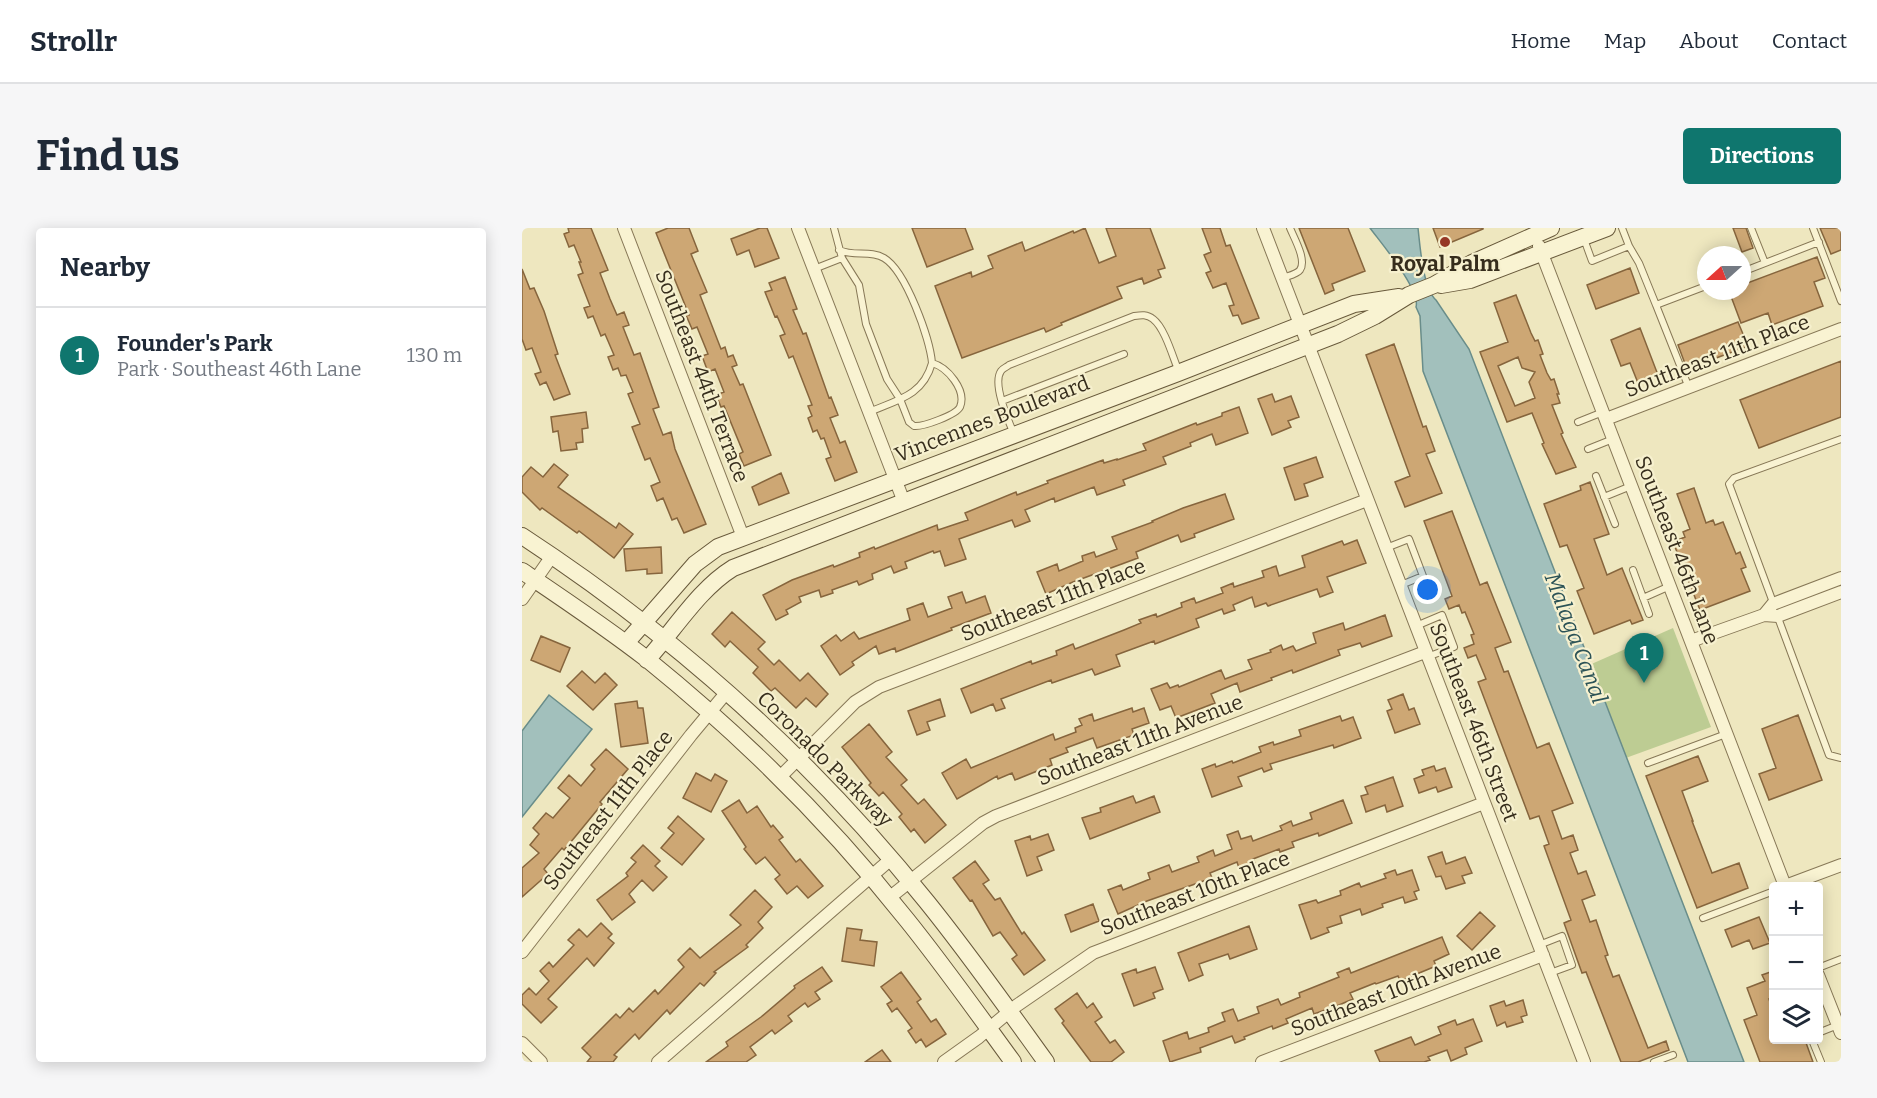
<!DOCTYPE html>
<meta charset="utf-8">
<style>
:root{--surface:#fff;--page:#f6f6f7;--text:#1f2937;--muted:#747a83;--line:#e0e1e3;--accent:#0f766e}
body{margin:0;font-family:Bitter,serif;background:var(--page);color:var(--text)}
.controls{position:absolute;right:18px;bottom:18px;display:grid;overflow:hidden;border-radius:6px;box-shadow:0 3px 15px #0003}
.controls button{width:54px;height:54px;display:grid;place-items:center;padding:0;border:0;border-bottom:2px solid var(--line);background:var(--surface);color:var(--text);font:30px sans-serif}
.compass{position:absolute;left:1175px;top:18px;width:54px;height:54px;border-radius:50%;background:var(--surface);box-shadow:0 3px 15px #0003;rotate:249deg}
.you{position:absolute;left:906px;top:362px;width:21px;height:21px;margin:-15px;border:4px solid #fff;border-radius:50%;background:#1a73e8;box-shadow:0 0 0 9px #1a73e833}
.badge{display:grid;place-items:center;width:39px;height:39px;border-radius:50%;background:var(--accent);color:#fff;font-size:20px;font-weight:700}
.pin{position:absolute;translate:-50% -50px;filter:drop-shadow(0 2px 3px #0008)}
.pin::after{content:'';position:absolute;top:32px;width:21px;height:18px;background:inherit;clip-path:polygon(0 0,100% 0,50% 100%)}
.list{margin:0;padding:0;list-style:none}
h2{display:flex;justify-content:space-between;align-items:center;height:78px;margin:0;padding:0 24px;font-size:26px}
h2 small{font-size:20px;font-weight:400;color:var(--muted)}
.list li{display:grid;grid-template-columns:39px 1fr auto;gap:18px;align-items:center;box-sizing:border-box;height:96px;padding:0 24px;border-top:2px solid var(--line)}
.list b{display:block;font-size:22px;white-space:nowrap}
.list p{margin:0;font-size:20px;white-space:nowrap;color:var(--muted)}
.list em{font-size:20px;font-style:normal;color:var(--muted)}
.icon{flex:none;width:33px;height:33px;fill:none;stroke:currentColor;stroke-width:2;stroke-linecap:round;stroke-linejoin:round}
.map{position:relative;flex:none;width:1319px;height:834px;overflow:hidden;border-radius:6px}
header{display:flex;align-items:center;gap:36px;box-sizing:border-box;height:84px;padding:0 30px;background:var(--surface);border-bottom:2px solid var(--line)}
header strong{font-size:28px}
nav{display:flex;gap:33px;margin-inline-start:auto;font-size:21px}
.intro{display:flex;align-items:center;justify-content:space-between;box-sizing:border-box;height:144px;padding:0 36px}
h1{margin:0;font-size:42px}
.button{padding:15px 27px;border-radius:6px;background:var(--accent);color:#fff;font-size:21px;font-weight:700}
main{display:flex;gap:36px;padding:0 36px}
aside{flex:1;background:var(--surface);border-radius:6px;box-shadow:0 3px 15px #0003}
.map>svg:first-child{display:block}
</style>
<header>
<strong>Strollr</strong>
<nav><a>Home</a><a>Map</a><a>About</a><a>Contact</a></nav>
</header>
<div class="intro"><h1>Find us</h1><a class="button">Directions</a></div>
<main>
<aside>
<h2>Nearby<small></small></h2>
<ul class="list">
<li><span class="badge">1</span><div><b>Founder's Park</b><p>Park · Southeast 46th Lane</p></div><em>130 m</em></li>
</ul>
</aside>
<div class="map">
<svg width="1319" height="834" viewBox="0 0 1319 834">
<rect width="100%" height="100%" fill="#eee7bf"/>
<path fill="#bdcc93" d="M1151 400 1189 499 1101 531 1065 438Z"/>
<path fill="#a2c0bc" stroke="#698d8a" stroke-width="1.5" d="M848 0H896C898 18 901 61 914 72L947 121 1222 834H1166L901 143 898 88 894 79C899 62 859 15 848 0Z
M27 467 70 501 0 589V503Z"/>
<path fill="#cda774" stroke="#86653d" stroke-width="1.5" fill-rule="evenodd" d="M46 0H69L86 42 78 45 88 71 95 87 102 84 107 97 101 99 112 127 118 125 137 179 131 181 141 207 149 204 153 221 184 296 162 305 155 290 150 292 141 270 135 273 129 258 138 254 128 230 123 232 110 199 118 196 106 166 111 164 104 147 99 148 96 140 91 142 86 129 92 127 83 106 79 108 71 88 66 90 62 80 68 78 56 47 61 45 57 34H59L52 17 47 19 42 6 47 4Z
M146 0H167L176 23 169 26 185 64 178 67 199 121 203 119 206 129 211 127 215 137 210 139 218 157 221 156 249 227 222 238 217 226 221 224 202 178 199 179 194 167 202 164 193 141 186 144 180 128 186 126 175 99 170 101 164 87H167L134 5Z
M238 0H245L257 30 233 39 227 22 215 27 209 11Z
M390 0H443L451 21 405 39Z
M563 0 577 35 594 28 584 0H628L643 40 636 42 639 49 622 56 620 50 595 59 600 70 539 95 540 97 524 104 522 100 440 130 413 58 449 44 450 49 471 40 466 28 500 14 503 23 551 3 552 5Z
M680 0H698L704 18 708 17 737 90 720 96 716 87 711 88 707 78 712 77 704 55 691 60 684 45 689 43 682 27 689 24Z
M777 0H826L843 43 810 56 812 62 803 66Z
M911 0H961V1L918 19Z
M1211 0H1224L1231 20 1220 24Z
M1298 0H1319V22L1309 26Z
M1295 29 1303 50 1292 54 1301 78 1250 97 1246 85 1219 95 1207 63H1220V57Z
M1108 40 1117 65 1074 81 1065 57Z
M0 41 8 61 12 60 22 83 36 126 33 127 48 166 32 172 24 154 18 157 13 146 19 144 10 120 4 122 0 111Z
M263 49 275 81 271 82 281 106 284 105 307 170 309 169 316 187 308 190 318 215 323 213 335 244 313 253 304 231 309 229 302 210 299 211 295 202 291 204 286 190 290 188 286 178 290 177 271 128 267 130 258 108 263 106 255 88 253 89 243 64 250 62 247 55Z
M994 67 1009 105 1013 113 1016 112 1021 126 1018 127 1025 145 1029 152 1032 151 1037 166H1035L1038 175 1030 177 1041 205 1039 206 1054 239 1034 246 1020 216 1022 215 1010 185 985 194 958 124 986 114 972 75ZM996 129 1000 140 1013 144 1007 154 1013 170 993 178 976 138Z
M1216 94 1226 118 1165 141 1156 117Z
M1118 100 1136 147 1116 155 1108 135 1099 138 1089 112Z
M872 116 901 199 904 198 913 223 904 226 920 265 883 279 873 254 888 248 844 127Z
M1319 133V189L1237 220 1218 172Z
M750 166 753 174 769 168 777 189 766 193 769 199 750 207 736 171Z
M717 179 726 205 694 217 690 206 668 215 669 218 641 229 644 236 601 252 603 257 575 267 572 259 533 274 532 270 503 282 508 293 493 299 490 292 437 311 444 331 423 338 418 323 412 325 411 323 383 334 385 340 372 345 369 338 350 346 351 351 337 357 335 353 310 362 311 365 299 369 297 362 277 369 279 374 264 382 266 386 254 392 241 367 270 352 311 337 312 339 338 329 337 325 352 319 353 321 415 297 416 302 446 292 443 285 494 264 495 267 526 255 525 253 581 232 582 235 595 231V232L624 222 621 216 674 195 675 197 700 188V185Z
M64 184 66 200 60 201 61 214 54 215 55 221 39 223 36 203 31 204 29 189Z
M794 229 801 249 782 256 786 268 773 272 762 240Z
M32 236 46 247 36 259 94 300 97 295 111 306 92 330 57 303 55 305 20 280 18 282 0 264V249L9 239 21 249Z
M259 245 267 265 237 277 230 259Z
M1068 254 1087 306 1072 311 1085 347 1100 340 1121 392 1110 396 1108 392 1072 406 1055 363 1062 360 1045 317 1038 319 1022 276 1059 262 1058 258Z
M1172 260 1184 295 1191 292 1193 297 1201 294 1214 326 1218 324 1224 339 1219 341 1228 363 1178 382 1151 314 1163 309 1161 304 1168 301 1155 266Z
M703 266 712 291 672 306 673 309 659 314 656 307 614 324 616 330 551 354 524 366 515 344 535 336 537 343 561 333 560 328 572 324 574 329 595 321 590 309 631 294 630 293 661 280Z
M930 283 958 357 965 354 989 414 973 420 982 444 986 443 1015 520 1027 515 1051 575 1030 583 1040 611 1051 607 1056 622 1048 625 1056 646 1064 643 1073 667 1060 672 1068 694 1074 692 1086 727 1083 728 1091 749 1097 747 1126 820 1144 813 1147 822 1116 834H1099L1064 744 1060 745 1042 695 1049 692 1022 618 1027 616 1017 588 1008 591 956 454 964 451 954 427 946 430 942 420 952 416 949 407 952 406 943 384 940 385 937 377 927 381 923 371 930 368 902 293Z
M835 312 844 335 805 349 811 364 798 369 795 361 746 378 744 375 733 379 730 369 711 377 713 382 702 386 700 381 674 391 677 399 633 416 632 413 594 427 598 438 573 447 570 441 530 455 529 452 479 471 483 480 474 483 471 476 449 485 439 461 509 433 510 436 535 427 534 423 551 416 553 421 602 402 619 395 617 392 634 386 635 389 660 379 659 375 672 370 674 375 701 365 699 360 711 355 712 359 742 349 740 343 754 338 757 348 783 339 780 328 820 313 822 317Z
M139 319 140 345 125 346V341L104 343 102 321Z
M440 364 444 375 463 368 469 385 429 400 430 402 374 424 373 420 357 426 354 418 330 434 332 437 318 447 299 418 314 407 319 413 332 404 337 411 388 392 385 381 401 375 406 389 430 380 426 369Z
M210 384 243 414 236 421 252 437 257 432 278 453 286 445 306 466 294 479 284 470 274 480 253 460 249 463 231 445 236 439 208 413 203 419 190 406Z
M863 387 870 408 840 419 838 415 816 422 818 427 771 445 770 442 749 450 750 452 718 464 715 455 689 466 693 475 654 490 649 478 638 482 629 461 645 455 648 460 656 457 657 459 699 442 703 451 730 441 726 432 749 424 748 422 759 417 761 422 771 418 774 423 794 415 791 405 821 395 823 402Z
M19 408 48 420 38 444 9 432Z
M60 443 73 455 83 445 95 457 71 482 45 458Z
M881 466 887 482 892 480 898 496 873 505 865 483 870 481 866 472Z
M418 471 423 488 405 494 408 502 395 507 386 483Z
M115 473 116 480H121L126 515 99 519 93 476Z
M610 480 611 484 622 480 627 495 610 501 612 507 575 520 571 510 544 520 546 524 528 531 530 537 493 552 490 545 476 551 475 548 435 571 420 545 444 531 449 540 531 506 533 512 554 504 553 500 560 497 557 491 570 486 572 493Z
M1276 487 1300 552 1247 572 1237 546 1254 540 1240 501Z
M818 488 820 493 831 489 839 510 812 520 811 517 748 536 750 541 742 544 740 540 716 549 720 558 690 569 680 541 693 536 694 539 710 533 711 535 739 524 737 519 751 514 752 517 779 508 777 502Z
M347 496 370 524 364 529 385 552 379 557 396 576 402 571 424 597 403 615 392 601 389 604 377 589 380 586 361 564 357 568 347 557 349 555 320 519Z
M84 521 106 541 78 574 80 576 53 609 42 622 40 620 22 641 26 646 0 669V640L17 625 8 617 17 606 11 600 24 585 31 590 48 570 36 560 47 547 59 558 73 541 69 537Z
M1176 528 1186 553 1160 563 1171 593H1170L1190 645 1217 635 1226 660 1175 680 1124 548Z
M912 538 914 543 923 540 930 559 916 564 914 559 897 565 892 551 902 547 900 542Z
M174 545 189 553 193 546 205 553 189 584 161 570Z
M871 549 881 578 865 584 863 577 844 584 839 568 846 566 843 559Z
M611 568 614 575 632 568 638 584 568 611 560 590 579 584 578 580Z
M217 572 225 585 235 578 249 599 251 597 261 609 257 612 274 634 278 631 301 658 286 670 275 658 265 666 253 651 258 647 243 629 234 636 222 621 224 619 200 583Z
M821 572 830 595 797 608 796 605 770 614 772 619 758 624 757 621 731 631 733 635 717 640 715 634 688 645 690 650 625 673 596 686 586 662 599 657 601 662 628 651 626 645 647 637 650 644 677 634 675 629 691 622 693 628 710 621 705 607 716 603 719 611 729 608 731 613 760 602 758 598 769 593 771 598 790 591 788 585Z
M156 588 182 611 160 637 139 620 152 605 146 600Z
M526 606 532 622 515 629 520 642 505 648 493 613 508 608 509 612Z
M121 617 138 633 133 638 145 649 131 663 120 652 107 666 113 674 90 692 75 672 106 648 104 645 114 634 109 630Z
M920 624 924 636 943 629 950 645 940 648 943 655 924 661 919 648 914 649 906 629Z
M453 633 467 652 461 656 473 672 478 670 500 706 502 704 523 732 502 747 490 731 495 727 478 704 471 708 450 672 448 673 431 650Z
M873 642 875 647 890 642 897 662 892 664 895 671 883 675 881 669 860 676 861 679 840 687 838 681 818 688 820 695 805 700 807 704 789 711 777 677 794 672 796 675 819 667 818 663 837 655 839 659 864 650 862 646Z
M233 662 250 679 236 694 241 700 224 717 226 719 192 744 194 745 182 758 178 755 148 786 145 782 117 811 113 806 92 827 95 829 91 834H65L69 829 60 820 94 786 98 790 107 780 111 784 133 762 136 766 162 739 156 732 168 720 178 730 219 697 208 687Z
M571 676 577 693 549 704 543 687Z
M958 684 973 698 950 722 935 708Z
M1237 689 1248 715 1231 721 1227 712 1210 719 1203 702Z
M79 695 90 706 86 710 92 715 72 738 65 730 26 771 35 779 19 795 0 776V767L7 760 14 767 27 753 18 743 27 734 31 739 52 717 46 712 57 701 65 709Z
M727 698 735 721 708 731 706 726 677 736 681 747 667 753 656 725Z
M325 700 340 702 338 712 355 714 352 738 320 733Z
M920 709 927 726 912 733 914 738 878 753 876 748 854 756 853 755 828 765 831 771 817 777 792 786 790 780 764 791 766 795 751 801 750 798 722 809 723 811 713 815 710 808 678 820 679 824 648 834 641 813 665 804 667 811 687 804 686 800 703 793 700 785 711 781 716 793 737 785 735 779 756 771 759 777 778 769 777 765 817 749 815 745 827 740 829 745Z
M300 739 310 753 293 764 298 771 286 779 283 775 266 788 270 793 253 806 250 802 228 819 234 827 224 834H184L206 818 204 814 239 789 273 760 272 758Z
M633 739 641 761 631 765 633 770 612 778 600 746 614 741 615 745Z
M1251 743V774L1249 771H1247L1251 784V812H1283L1291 834H1238L1222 792 1235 787 1225 760 1243 753 1240 747Z
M379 744 399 771 395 774 409 794 414 791 424 806 404 819 399 811 394 815 386 803 390 800 375 780 370 784 365 776 370 773 359 759Z
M555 765 565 780 571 775 580 789 573 794 588 815 593 812 602 824 589 834H569L540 795 542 793 533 781Z
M1001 772 1005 787 999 789 1001 794 985 799 983 794 975 798 968 778 982 773 984 778Z
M951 791 960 813 943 820 945 826 929 833 925 822 906 829 908 832 902 834H858L853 823 889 809 893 817 919 806 916 799 933 792 935 797Z
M360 822 369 834H343Z"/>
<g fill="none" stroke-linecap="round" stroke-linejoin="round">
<defs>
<path id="lane" d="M312 0 320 30 337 57 344 96 365 151 378 171 387 194 392 198C401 199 434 187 438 179 445 162 425 139 410 135 408 111 384 43 362 30 348 22 332 29 317 22
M1100 0 1107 18 1117 35 1134 77
M1229 0 1243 35
M1291 0 1319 73
M1062 11 1070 33 1107 18
M292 41 320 30
M1220 44 1297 14
M761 50C766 48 775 46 778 42 785 32 772 10 768 0
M1167 160 1134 77 1184 58
M480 173 602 126
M347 184C375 172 401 168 410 135
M1056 194 1081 184
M492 206C486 192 470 156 479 143 481 140 485 139 487 137L612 88C619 87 625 86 631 91 643 100 651 130 657 144
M1066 221 1091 211
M1074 248 1093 296
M1082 269 1109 258
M864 320 887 311 901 348 879 357
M1111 342 1127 386
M1121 370 1148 358
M1252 377 1207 256 1212 250 1319 211
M1255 387 1307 527 1319 530
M894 398 920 387 932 419 905 429
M1126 535 1204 506
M1181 690 1252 663
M1017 717 1040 708 1050 737 1028 745
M1296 740 1319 731
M1296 805 1316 797
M1290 812 1299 834
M1132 834 1151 827"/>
<path id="street" d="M102 0 221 309
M276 0 382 274
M741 0 1062 834
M1017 18 1263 658
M1084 191 1319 101
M0 371 30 328
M1242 387 1251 376 1319 350
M1169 413 1242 387 1256 388 1319 364
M257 550 333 474 357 459 845 272
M1263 658 1319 637
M367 670 461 595 474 588 903 424
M0 724 169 507 204 465
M1296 747 1319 805
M0 815 19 834
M136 834 369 631
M422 834 457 809 494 778 571 725 962 575
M740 834 1021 727"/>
<path id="secondary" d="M919 57 948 52 1085 0
M0 308C153 408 291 532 405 674 447 726 485 780 524 834
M0 343C43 372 85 400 126 432 221 509 309 596 385 692 422 738 456 786 491 834
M104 415 173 336 196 319 656 145 832 76 877 69
M125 432C153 401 177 361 211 340L816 106 853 88 887 67 912 57 950 35 1029 0"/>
</defs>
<use href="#lane" stroke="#877857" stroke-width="8"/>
<use href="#street" stroke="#877857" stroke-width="14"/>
<use href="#secondary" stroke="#68593b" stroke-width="18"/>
<use href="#lane" stroke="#f9f3d2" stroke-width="6"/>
<use href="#street" stroke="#f9f3d2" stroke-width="12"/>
<use href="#secondary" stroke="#f9f3d2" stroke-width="16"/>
</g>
<circle fill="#963726" stroke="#f6f0ce" stroke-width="2" cx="923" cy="14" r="6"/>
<g text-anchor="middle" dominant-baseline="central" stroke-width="4.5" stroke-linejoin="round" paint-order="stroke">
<g font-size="21" font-weight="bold" fill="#362d1c" stroke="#f6f0ce">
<text x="923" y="36">Royal Palm</text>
</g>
<g font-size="21" fill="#362d1c" stroke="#f6f0ce">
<text transform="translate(1195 128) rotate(-21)">Southeast 11th Place</text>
<text transform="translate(180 148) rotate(69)">Southeast 44th Terrace</text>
<text transform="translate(470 191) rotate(-21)">Vincennes Boulevard</text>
<text transform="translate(1155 322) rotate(69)">Southeast 46th Lane</text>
<text transform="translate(531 372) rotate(-21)">Southeast 11th Place</text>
<text transform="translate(952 494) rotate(69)">Southeast 46th Street</text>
<text transform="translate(618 512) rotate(-21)">Southeast 11th Avenue</text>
<text transform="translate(303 531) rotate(45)">Coronado Parkway</text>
<text transform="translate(86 582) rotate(-52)">Southeast 11th Place</text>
<text transform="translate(673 665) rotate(-21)">Southeast 10th Place</text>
<text transform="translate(874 762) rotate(-21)">Southeast 10th Avenue</text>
</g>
<g font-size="22" font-style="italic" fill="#2b5256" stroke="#f6f0ce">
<text transform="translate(1054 410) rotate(69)">Malaga Canal</text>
</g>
</g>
</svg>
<div class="controls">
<button>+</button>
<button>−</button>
<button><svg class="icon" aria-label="layers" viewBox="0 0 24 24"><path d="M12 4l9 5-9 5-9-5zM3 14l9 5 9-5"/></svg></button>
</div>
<svg class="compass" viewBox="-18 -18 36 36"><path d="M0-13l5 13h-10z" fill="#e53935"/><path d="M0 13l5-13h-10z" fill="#747a83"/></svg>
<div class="you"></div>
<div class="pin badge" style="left:1122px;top:455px">1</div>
</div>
</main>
